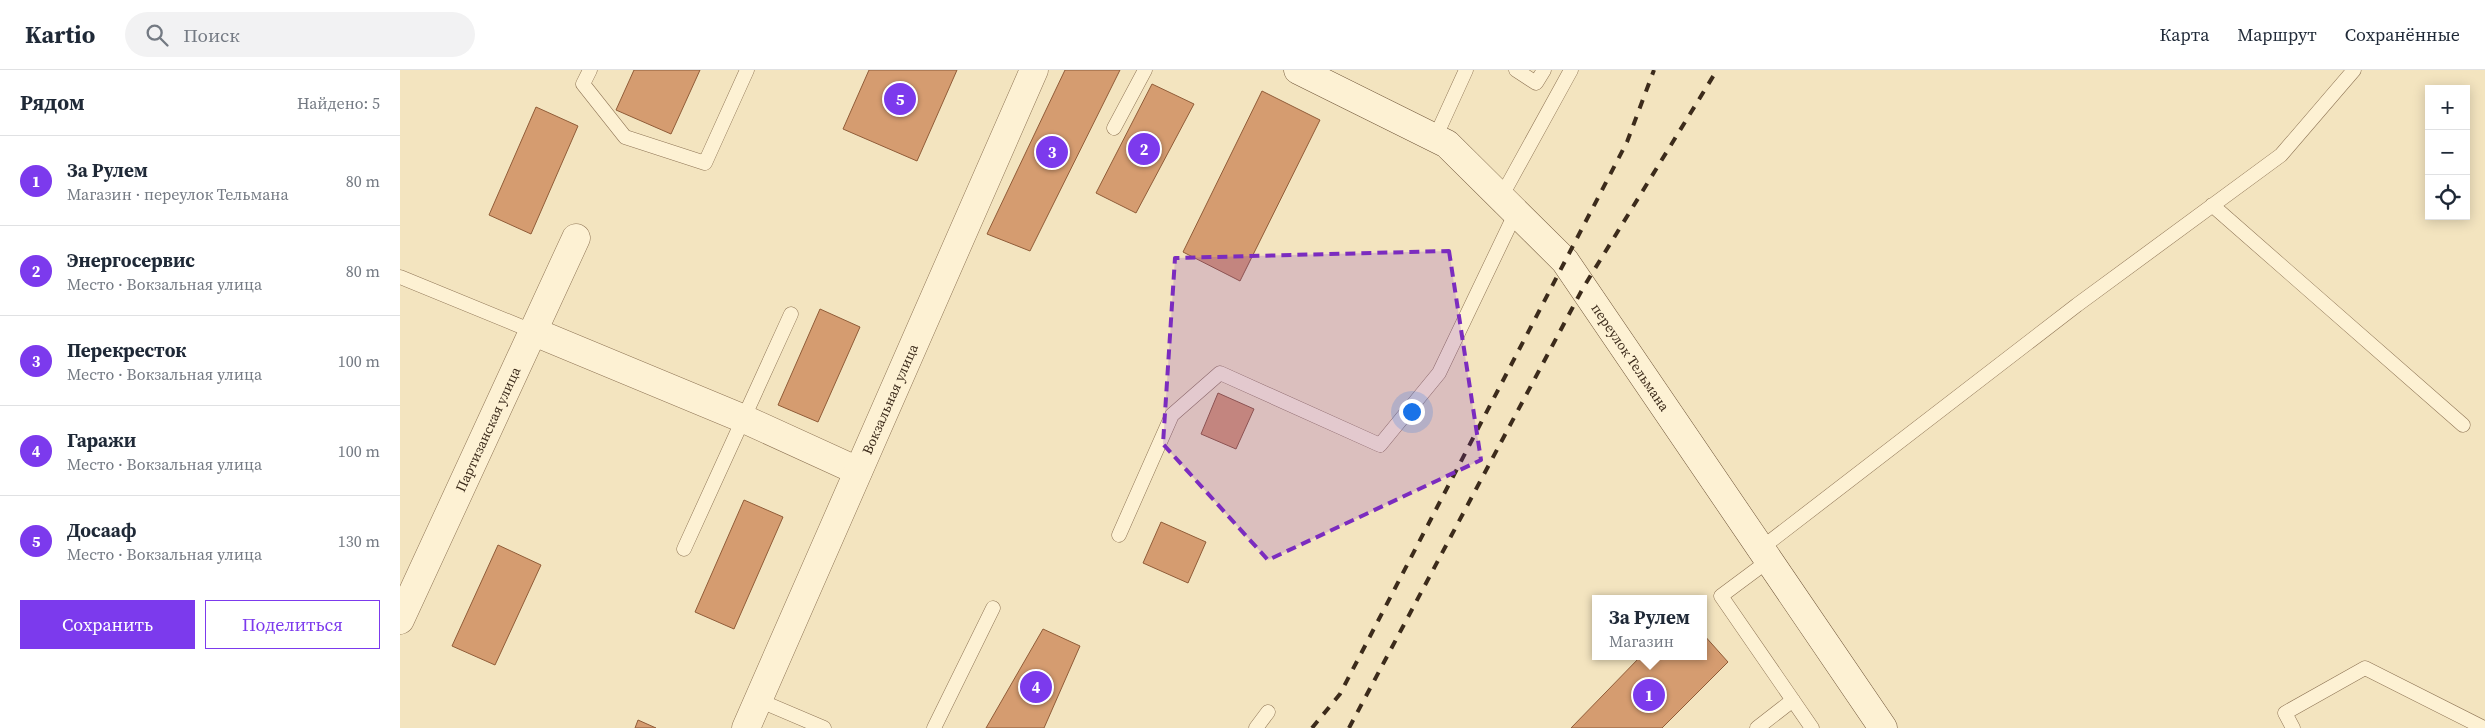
<!DOCTYPE html>
<html lang="ru">
<meta charset="utf-8">
<style>
:root{--surface:#fff;--page:#f2f2f3;--text:#1f2937;--muted:#747a83;--line:#e0e1e3;--accent:#7c3aed}
body{margin:0;font-family:"Source Serif 4",serif;background:var(--page);color:var(--text)}
.controls{position:absolute;right:15px;top:15px;display:grid;overflow:hidden;border-radius:0px;box-shadow:0 2px 12px #0003}
.controls button{width:45px;height:45px;display:grid;place-items:center;padding:0;border:0;border-bottom:1px solid var(--line);background:var(--surface);color:var(--text);font:25px sans-serif}
.you{position:absolute;left:1011px;top:341px;width:18px;height:18px;margin:-12px;border:4px solid #fff;border-radius:50%;background:#1a73e8;box-shadow:0 0 0 8px #1a73e833}
.badge{display:grid;place-items:center;width:32px;height:32px;border-radius:50%;background:var(--accent);color:#fff;font-size:16px;font-weight:700}
.pin{position:absolute;translate:-50% -50%;border:2px solid #fff;box-shadow:0 1px 5px #0006}
.popup{position:absolute;left:1192px;top:525px;width:115px;height:65px;box-sizing:border-box;display:grid;place-content:center;border-radius:0px;background:var(--surface);filter:drop-shadow(0 1px 4px #0005);font-size:16px;white-space:nowrap;color:var(--muted)}
.popup b{font-size:19px;color:var(--text)}
.popup::after{content:'';position:absolute;left:50%;top:100%;margin-left:-10px;border:10px solid transparent;border-top-color:var(--surface)}
.list{margin:0;padding:0;list-style:none}
h2{display:flex;justify-content:space-between;align-items:center;height:65px;margin:0;padding:0 20px;font-size:21px}
h2 small{font-size:16px;font-weight:400;color:var(--muted)}
.list li{display:grid;grid-template-columns:32px 1fr auto;gap:15px;align-items:center;box-sizing:border-box;height:90px;padding:0 20px;border-top:1px solid var(--line)}
.list b{display:block;font-size:19px;white-space:nowrap}
.list p{margin:0;font-size:16px;white-space:nowrap;color:var(--muted)}
.list em{font-size:16px;font-style:normal;color:var(--muted)}
.actions{display:flex;gap:10px;padding:15px 20px}
.actions a{flex:1;padding:11px 0;border:1px solid var(--accent);border-radius:0px;text-align:center;font-size:18px;color:var(--accent)}
.actions .main{background:var(--accent);color:#fff}
.icon{flex:none;width:28px;height:28px;fill:none;stroke:currentColor;stroke-width:2;stroke-linecap:round;stroke-linejoin:round}
.map{position:relative;flex:none;width:2085px;height:658px;overflow:hidden}
header{display:flex;align-items:center;gap:30px;box-sizing:border-box;height:70px;padding:0 25px;background:var(--surface);border-bottom:1px solid var(--line)}
header strong{font-size:24px}
nav{display:flex;gap:28px;margin-inline-start:auto;font-size:18px}
.search{width:350px;height:45px;background:var(--page);display:flex;align-items:center;gap:12px;box-sizing:border-box;padding:0 18px;border-radius:28px;color:var(--muted);font-size:19px}
main{display:flex}
aside{flex:1;background:var(--surface)}
.map>svg:first-child{display:block}
</style>
<header>
<strong>Kartio</strong>
<div class="search"><svg class="icon" aria-label="search" viewBox="0 0 24 24"><circle cx="10" cy="10" r="6"/><path d="M15 15l6 6"/></svg>Поиск</div>
<nav><a>Карта</a><a>Маршрут</a><a>Сохранённые</a></nav>
</header>
<main>
<aside>
<h2>Рядом<small>Найдено: 5</small></h2>
<ul class="list">
<li><span class="badge">1</span><div><b>За Рулем</b><p>Магазин · переулок Тельмана</p></div><em>80 m</em></li>
<li><span class="badge">2</span><div><b>Энергосервис</b><p>Место · Вокзальная улица</p></div><em>80 m</em></li>
<li><span class="badge">3</span><div><b>Перекресток</b><p>Место · Вокзальная улица</p></div><em>100 m</em></li>
<li><span class="badge">4</span><div><b>Гаражи</b><p>Место · Вокзальная улица</p></div><em>100 m</em></li>
<li><span class="badge">5</span><div><b>Досааф</b><p>Место · Вокзальная улица</p></div><em>130 m</em></li>
</ul>
<div class="actions"><a class="main">Сохранить</a><a>Поделиться</a></div>
</aside>
<div class="map">
<svg width="2085" height="658" viewBox="0 0 2085 658">
<rect width="100%" height="100%" fill="#f3e4bf"/>
<path fill="#d59c70" stroke="#905c38" d="M234 0H300L271 64 216 40Z
M469 0H557L517 91 443 59Z
M665 0H720L630 181 587 164Z
M752 14 794 34 736 143 696 123Z
M862 21 920 50 840 211 783 182Z
M136 37 178 56 131 164 89 145Z
M420 239 460 257 418 352 378 335Z
M818 323 854 339 836 379 801 364Z
M344 430 383 447 334 559 295 542Z
M761 452 806 472 788 513 743 493Z
M98 475 141 495 95 595 52 576Z
M643 559 680 576 644 658H586Z
M1303 564 1328 592 1262 658H1171L1241 586H1303Z
M238 650 256 658H235Z"/>
<g fill="none" stroke-linecap="round" stroke-linejoin="round">
<defs>
<path id="lane" d="M190 0 183 14 225 67 305 93 347 0
M1116 0 1136 13 1144 0
M714 58 745 0
M1035 68 1066 0
M1100 129 1171 0
M1812 135 2063 355
M0 207 132 261
M719 465 772 345 820 303 980 375 1039 303 1115 144
M284 479 391 244
M1359 480 1677 235 1881 85 1954 0
M1368 491 1321 526 1412 658
M358 630 424 658
M534 658 593 538
M856 658 868 642
M1357 658 1393 630
M1893 658 1885 643 1965 598 2084 658"/>
<g id="street">
<path d="M132 261 344 349 458 401"/>
<path id="s1" d="M0 550 176 168"/>
<path id="s2" d="M346 658 634 0"/>
</g>
<g id="secondary">
<path id="s3" d="M898 0 1047 74 1165 191 1483 658"/>
</g>
</defs>
<use href="#lane" stroke="#8e7455" stroke-width="15"/>
<use href="#street" stroke="#8e7455" stroke-width="29"/>
<use href="#secondary" stroke="#6f5538" stroke-width="29"/>
<use href="#lane" stroke="#fdf1d3" stroke-width="14"/>
<use href="#street" stroke="#fdf1d3" stroke-width="28"/>
<use href="#secondary" stroke="#fdf1d3" stroke-width="28"/>
<path stroke="#3c2b1b" stroke-width="4" stroke-dasharray="9 9" stroke-linecap="butt" d="M912 658 940 624 1227 72 1254 0
M949 658 1183 218 1317 0"/>
</g>
<path fill="#7b2cbf" fill-opacity="0.2" stroke="#7b2cbf" stroke-width="4" stroke-dasharray="10 6" stroke-linejoin="round" d="M1049 181 1081 390 868 490 763 374 775 188Z"/>
<g text-anchor="middle" dominant-baseline="central" stroke-width="4" stroke-linejoin="round" paint-order="stroke">
<g font-size="14" fill="#3c2b1b" stroke="#f9eecf">
<text stroke="none"><textPath href="#s3" startOffset="449">переулок Тельмана</textPath></text>
<text stroke="none"><textPath href="#s2" startOffset="359">Вокзальная улица</textPath></text>
<text stroke="none"><textPath href="#s1" startOffset="210">Партизанская улица</textPath></text>
</g>
</g>
</svg>
<div class="controls">
<button>+</button>
<button>−</button>
<button><svg class="icon" aria-label="locate" viewBox="0 0 24 24"><circle cx="12" cy="12" r="6"/><path d="M12 2v4M12 18v4M2 12h4M18 12h4"/></svg></button>
</div>
<div class="you"></div>
<div class="pin badge" style="left:1249px;top:625px">1</div>
<div class="popup"><b>За Рулем</b>Магазин</div>
<div class="pin badge" style="left:744px;top:79px">2</div>
<div class="pin badge" style="left:652px;top:82px">3</div>
<div class="pin badge" style="left:636px;top:617px">4</div>
<div class="pin badge" style="left:500px;top:29px">5</div>
</div>
</main>
